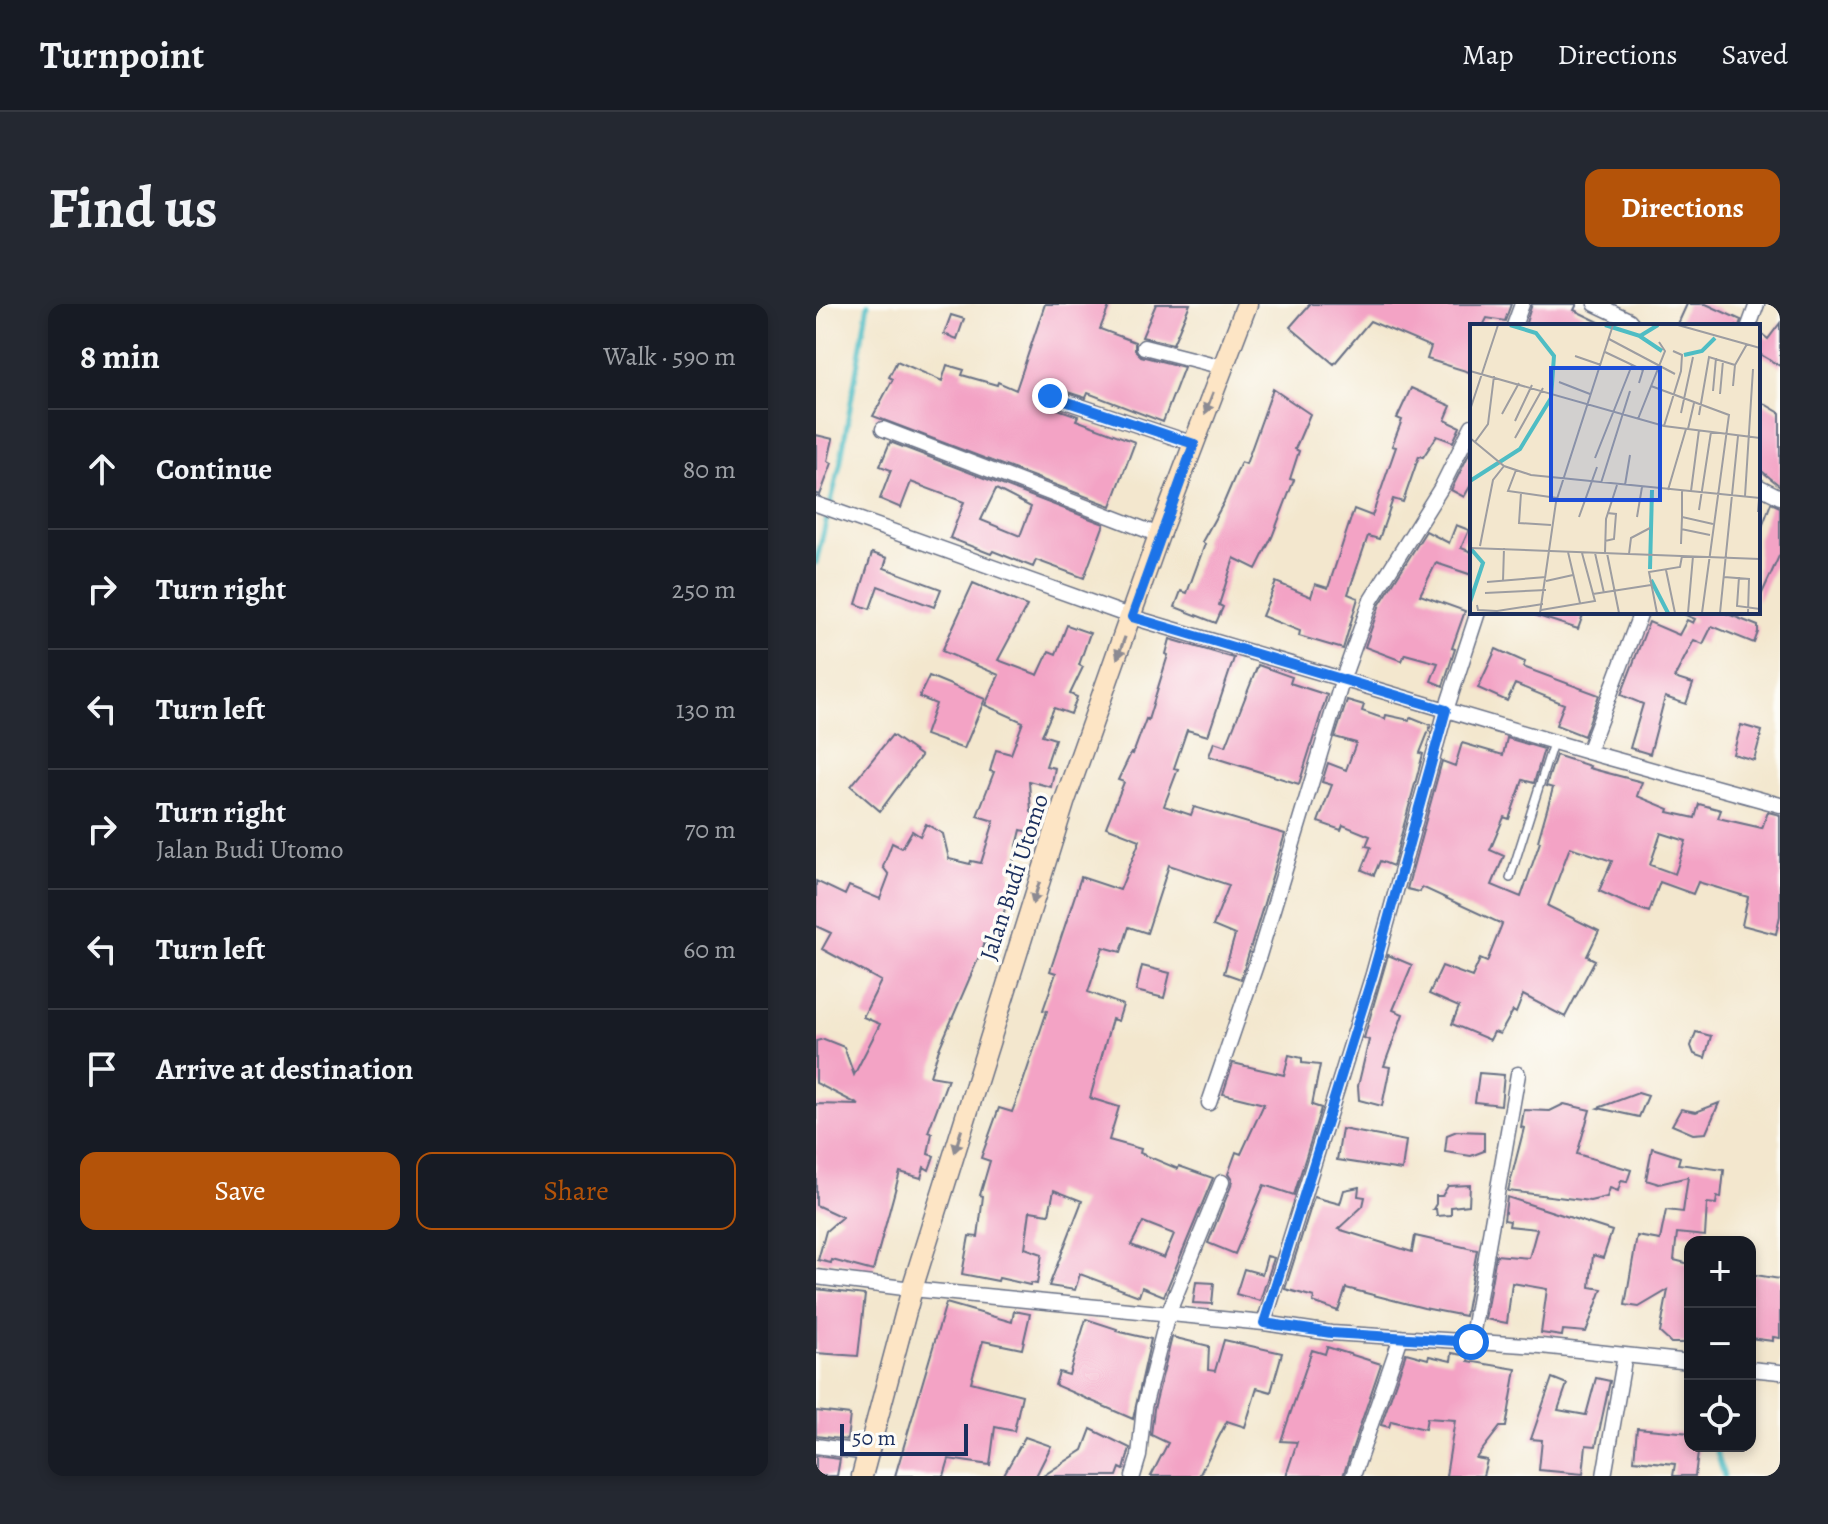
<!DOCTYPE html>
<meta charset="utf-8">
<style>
:root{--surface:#171b24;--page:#242831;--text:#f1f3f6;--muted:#9ea1a6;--line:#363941;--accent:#b45309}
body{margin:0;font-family:Alegreya,serif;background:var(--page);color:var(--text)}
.controls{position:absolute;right:24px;bottom:24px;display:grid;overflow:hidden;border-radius:16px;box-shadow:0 4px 12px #0003}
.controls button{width:72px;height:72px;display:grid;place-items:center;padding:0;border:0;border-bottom:2px solid var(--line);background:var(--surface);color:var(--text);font:40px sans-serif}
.scale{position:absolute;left:24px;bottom:20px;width:128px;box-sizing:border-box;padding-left:8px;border:4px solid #1b2f5e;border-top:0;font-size:22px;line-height:28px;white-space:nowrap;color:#1b2f5e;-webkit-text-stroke:6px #fdfcf7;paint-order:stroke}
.stop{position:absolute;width:24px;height:24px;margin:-18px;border:6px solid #1a73e8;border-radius:50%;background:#fff}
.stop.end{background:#1a73e8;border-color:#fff;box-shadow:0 2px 8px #0008}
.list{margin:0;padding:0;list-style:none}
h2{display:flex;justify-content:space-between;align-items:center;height:104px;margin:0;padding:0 32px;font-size:34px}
h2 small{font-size:26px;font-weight:400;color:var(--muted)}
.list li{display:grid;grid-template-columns:52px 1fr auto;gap:24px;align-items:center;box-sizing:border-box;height:120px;padding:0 32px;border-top:2px solid var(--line)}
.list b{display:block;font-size:30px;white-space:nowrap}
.list p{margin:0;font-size:26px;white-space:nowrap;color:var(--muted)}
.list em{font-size:26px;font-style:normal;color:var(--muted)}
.actions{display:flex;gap:16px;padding:24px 32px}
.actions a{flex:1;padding:18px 0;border:2px solid var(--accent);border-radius:16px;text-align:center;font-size:28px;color:var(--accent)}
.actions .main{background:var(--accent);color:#fff}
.icon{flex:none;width:44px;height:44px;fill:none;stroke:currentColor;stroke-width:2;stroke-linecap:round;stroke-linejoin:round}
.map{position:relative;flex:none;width:964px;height:1172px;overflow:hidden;border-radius:16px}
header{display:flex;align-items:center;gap:48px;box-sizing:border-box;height:112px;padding:0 40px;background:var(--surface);border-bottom:2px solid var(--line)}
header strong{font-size:38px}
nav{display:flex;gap:44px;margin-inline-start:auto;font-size:28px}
.intro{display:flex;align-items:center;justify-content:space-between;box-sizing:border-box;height:192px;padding:0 48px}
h1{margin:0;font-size:56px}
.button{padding:20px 36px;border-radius:16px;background:var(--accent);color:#fff;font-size:28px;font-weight:700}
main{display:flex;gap:48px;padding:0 48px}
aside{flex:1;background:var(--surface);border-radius:16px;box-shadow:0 4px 12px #0003}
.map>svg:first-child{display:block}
</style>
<header>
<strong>Turnpoint</strong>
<nav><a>Map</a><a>Directions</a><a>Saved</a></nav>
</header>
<div class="intro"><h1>Find us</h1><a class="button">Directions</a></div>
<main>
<aside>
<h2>8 min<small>Walk · 590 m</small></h2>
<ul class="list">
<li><svg class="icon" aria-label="ahead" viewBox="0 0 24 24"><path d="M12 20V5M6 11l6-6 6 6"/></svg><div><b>Continue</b></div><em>80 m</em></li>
<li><svg class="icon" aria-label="right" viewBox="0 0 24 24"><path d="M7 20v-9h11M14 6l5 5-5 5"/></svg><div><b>Turn right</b></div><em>250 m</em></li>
<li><svg class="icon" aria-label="left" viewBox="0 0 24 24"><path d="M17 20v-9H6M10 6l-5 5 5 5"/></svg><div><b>Turn left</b></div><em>130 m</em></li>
<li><svg class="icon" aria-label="right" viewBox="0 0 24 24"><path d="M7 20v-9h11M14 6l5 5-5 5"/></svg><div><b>Turn right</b><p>Jalan Budi Utomo</p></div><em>70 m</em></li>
<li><svg class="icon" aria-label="left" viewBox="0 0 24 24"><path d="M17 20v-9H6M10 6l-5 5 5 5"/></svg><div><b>Turn left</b></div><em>60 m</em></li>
<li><svg class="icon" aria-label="arrive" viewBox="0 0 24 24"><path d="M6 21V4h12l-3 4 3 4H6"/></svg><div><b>Arrive at destination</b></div></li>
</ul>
<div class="actions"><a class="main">Save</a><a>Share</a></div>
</aside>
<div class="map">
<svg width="964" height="1172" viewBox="0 0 964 1172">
<rect width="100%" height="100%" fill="#fdfcf7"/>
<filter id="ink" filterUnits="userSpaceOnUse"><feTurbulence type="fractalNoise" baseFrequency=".0125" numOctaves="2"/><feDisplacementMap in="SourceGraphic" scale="16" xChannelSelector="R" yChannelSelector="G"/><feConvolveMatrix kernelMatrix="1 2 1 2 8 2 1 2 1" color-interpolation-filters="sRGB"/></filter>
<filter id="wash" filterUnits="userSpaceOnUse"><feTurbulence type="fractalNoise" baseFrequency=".006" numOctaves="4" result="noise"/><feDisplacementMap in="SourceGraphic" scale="32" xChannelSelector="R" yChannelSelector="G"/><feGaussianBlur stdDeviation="1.8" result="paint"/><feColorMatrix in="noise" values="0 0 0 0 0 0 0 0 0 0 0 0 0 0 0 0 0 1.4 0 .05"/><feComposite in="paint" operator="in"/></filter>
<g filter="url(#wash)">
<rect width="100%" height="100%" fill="#f3e7ce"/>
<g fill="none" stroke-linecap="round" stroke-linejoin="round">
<path stroke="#4ebdc4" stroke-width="5" d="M0 259 24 161 52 0
M899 1142 908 1172"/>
</g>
<g id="blocks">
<path fill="#f3a3c5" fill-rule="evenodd" d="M229 0H294L284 25 319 38V46L325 52 368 63 347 118 272 89 270 94 233 82 225 88 224 95 230 101 262 112 260 116 319 138 295 202 57 112 77 75 73 73 81 57 126 77 131 61 148 66 146 71 181 81 182 78 200 86Z
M340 0H374L357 40 326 33Z
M494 0H695L689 17 671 14 667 22H656V69L611 55 615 43 554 17 518 60 474 23Z
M716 0H761L758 6 791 22H709Z
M871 0H890L925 16 923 22H861Z
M135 11 148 15 141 35 128 30Z
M964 19V62L942 49V27L952 35Z
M595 84 635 102 629 116 644 123 637 138 621 132 607 153 603 152 587 198 577 195 563 235 552 232 532 290 542 294 527 345 483 332 484 327 446 312 460 278 495 293 499 280 512 284 538 205 556 212 580 143 576 142 586 116 581 114Z
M457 85 494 110 479 145 483 147 474 175 478 176 456 233 440 265 418 254 403 301 407 303 400 319 359 303 365 287 371 289 389 240 386 238 408 198 425 158 430 160Z
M942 96 964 109V182L942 164Z
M0 131 17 135 12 157 16 159 4 191 0 190Z
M74 138 288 220 268 274 220 256 217 263 177 247 175 250 134 234 148 198 95 178 85 204 64 195 75 166 64 162ZM180 185 215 203 204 232 165 216Z
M656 144V179L648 193 635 186Z
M955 199 964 203V250L942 298V234Z
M640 221 653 226 645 244 656 248V271L620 259 604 291 649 307 636 344 639 345 627 382 615 377 622 359 589 350 586 357 549 343 564 300 610 227 633 239Z
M56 249 71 254 68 264 125 285 118 303 62 282 54 305 40 300Z
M157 279 211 302 182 356 222 371 233 347 240 350 251 321 274 329 263 361 267 363 254 390 261 393 255 410 238 404 226 431 239 435 230 462 239 464 235 483 213 477 215 508 220 510 213 528 205 526 194 570 197 575 184 623 178 637 171 634 123 745 114 772 132 775 112 828 116 829 112 850 118 852 113 866 108 863 105 874 84 868 57 967 16 956 15 959 2 956 10 927 26 913 0 901V800L43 801 0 779V737L8 735 28 743 38 771 64 720 47 713 65 677 6 645 15 629 0 622V577L29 591 33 582 64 595 73 571 67 563 76 539 86 544 96 527 104 532 110 520 127 530 133 555 154 560 155 557 165 559 178 517 161 512 178 468 174 467 180 446 195 450 207 418 169 401 183 371 126 347Z
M720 308H768L762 325 719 311Z
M863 308H907L942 322V328L938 339 896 322 887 340 878 336 858 374 877 380 870 400 849 393 834 450 814 444 827 400 805 391 833 318 863 331 871 316 877 319 879 315Z
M354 335 418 354 392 432 371 426 358 464 362 465 348 502 375 511 378 503 469 530 425 675 408 669 419 631 397 622 413 581 353 561 331 629 313 623 305 648 287 643 272 688 307 701 302 717 296 715 274 794 303 803 293 836 325 845 324 849 362 865 363 862 397 874 348 992 326 983 323 992 264 970 259 986 233 982 266 897 238 886 233 910 214 907 209 944 226 950 221 980 215 979 214 981 183 974 182 977 146 970 153 932 162 933 167 892 164 891 174 857 165 854 183 804 196 808 204 787 231 707 227 706 240 669 234 667 265 573 304 586 324 536 290 523 308 478 302 476 315 449 317 450 330 415 332 416 352 351 350 350ZM327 918 358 930 348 954 315 941Z
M680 345 709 358 707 363 783 391 768 432 740 421 748 400 699 380 691 397 662 384Z
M442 361 476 373 474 379 511 391 483 480 393 452 398 438 410 442Z
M113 372 169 395 148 445 109 431 120 400 103 393Z
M531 396 548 401 546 407 569 415 570 411 593 416 595 413 615 421 604 449 607 450 577 562 564 557 558 571 546 566 555 543 550 542 554 532 527 521 525 526 502 518 516 481 506 478 512 459 530 466 540 439 519 433Z
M925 421 946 427 938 456 917 450Z
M76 431 105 452 64 507 35 482Z
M691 434 728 445 718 479 707 476 693 515 688 513 674 546 688 552 676 581 705 593 724 538 722 537 737 484 730 482 740 451 774 462 773 464 826 478 821 492 853 505 852 508 879 514 883 500 905 506 902 514 946 524 952 508 964 511V612L960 630 926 621 932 593 882 578 877 590 844 578 833 608 816 602 783 587 796 557 754 543 732 602 783 627 771 652 779 656 749 713 707 691 700 709 697 707 684 730 678 728 674 736 636 720 643 703 613 690 626 662 656 673 664 655 671 658 686 620 606 583 604 588 591 585 626 457 639 462 646 439 687 451ZM845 529 870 537 859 570 834 561Z
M572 651 596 661 577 706 587 710 568 762 574 763 566 802 543 796 542 782 553 736 548 734Z
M326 662 354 669 348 694 320 687Z
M880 728 895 732 889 754 878 750 875 742Z
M473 751 486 754V759L504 761 496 801 505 804 478 891 448 881 419 950 392 939 415 882 416 876 412 870 420 848 425 850 448 800 407 790 417 759 468 771Z
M663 769 688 771 685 801 659 798Z
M822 789 832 792 823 813 782 804Z
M903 799 890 829 877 830 856 821 865 805 880 808Z
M748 800 774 806 761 850 815 866 811 878 805 877 802 887 794 884 791 893 774 897 692 887 708 824 705 823 708 806 734 807Z
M526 825 590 837 586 866 521 856Z
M641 827 668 828V847L655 852 629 848 631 831Z
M836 844 864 853 862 860 908 866 905 894 901 893 900 900 891 899 889 932 861 929 858 956 874 960V1039H855L844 1029 852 986 823 1003 809 1001 821 932 844 936 850 906 867 908 872 873 843 880 830 876Z
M654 881 653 901 635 903V911L621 912 620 905H617L620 900V892H626L632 882Z
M543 883 542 892 549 893 547 902 522 925 596 948 599 932 661 946 649 1012 608 1004 530 984 522 1007 497 998 498 993 469 985 498 893 524 900 528 886Z
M691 893 796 927 787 954 777 951 774 983 786 985 770 1028 747 1026 746 1032 725 1029 731 985 696 979 691 1019 669 1015 680 951 713 954 721 925 693 922 694 917 688 916Z
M451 952 458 954 444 997 420 990 428 965 446 970Z
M934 970 964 975V1034L957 1033V1037L934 1034Z
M380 978 398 979 396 1000 377 999Z
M0 985 49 991 42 1052 0 1049Z
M130 999 196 1018 198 1007 214 1010 206 1045 167 1037 155 1078 206 1091 198 1127 179 1123 174 1161 133 1155 128 1172H79Z
M270 1015 301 1025 300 1027 335 1035 317 1115 239 1081 243 1068 253 1071Z
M356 1033 393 1042 392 1066 399 1067 408 1036 466 1049 455 1088 441 1084 429 1123 411 1117 383 1172H335L352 1139 335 1131 338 1105Z
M511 1043 565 1060 527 1172H470L481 1138 465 1137 496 1046 509 1050Z
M590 1049 612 1055 613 1052 635 1057 636 1049 653 1052 652 1057 700 1065 690 1123H684L660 1154 671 1156 667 1172H630L639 1116 611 1114 609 1125 575 1117 573 1123 565 1121Z
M736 1074 751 1080 742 1106 770 1111 780 1074 794 1077 780 1142 770 1141 767 1170 723 1166 726 1136 715 1135Z
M0 1107 34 1111 31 1136 0 1132Z
M821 1124 874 1129V1142H883L879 1172H857L859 1160 818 1156Z
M275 1125 314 1144 308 1166 304 1164 301 1172H227L267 1146Z
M209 1133 235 1142 220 1172H187Z
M0 1152 24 1155 21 1172H0Z"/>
</g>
</g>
<g filter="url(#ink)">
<use href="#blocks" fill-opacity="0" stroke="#676f85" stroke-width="2"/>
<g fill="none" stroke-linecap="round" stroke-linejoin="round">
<defs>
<path id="lane" d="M694 574 737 439"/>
<path id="street" d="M779 0 813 16 818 22
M698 22 706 0
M933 22 941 0
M328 43 407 63
M234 92 378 140
M67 125 343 231
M942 182 964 193
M0 200 316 313 772 448 964 501
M772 448 825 308
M393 799 441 658 527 374 555 296 625 184 656 122
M0 973 96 985 448 1019 515 1029 725 1042 874 1058
M448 1019 557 670 630 406 662 308
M655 1038 702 770
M934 1065 964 1068
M0 1142 53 1149
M317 1172 323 1152 328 1103 352 1010 406 878
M537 1172 585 1033
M788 1172 809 1051"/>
<path id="secondary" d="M46 1172 96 985 248 499 343 231 431 0"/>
</defs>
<use href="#lane" stroke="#676f85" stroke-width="10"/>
<use href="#street" stroke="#676f85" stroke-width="17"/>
<use href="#secondary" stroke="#676f85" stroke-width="23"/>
<use href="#lane" stroke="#fff" stroke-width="7"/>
<use href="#street" stroke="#fff" stroke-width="14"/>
<use href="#secondary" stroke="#fde5c5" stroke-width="20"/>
</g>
<defs><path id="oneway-solid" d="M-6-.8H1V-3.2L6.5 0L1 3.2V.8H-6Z" transform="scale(2)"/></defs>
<g fill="#8c8a92">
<use href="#oneway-solid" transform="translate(393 99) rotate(111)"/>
<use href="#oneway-solid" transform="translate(305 344) rotate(110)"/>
<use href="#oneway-solid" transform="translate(220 589) rotate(107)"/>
<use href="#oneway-solid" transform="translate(142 837) rotate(107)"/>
</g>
</g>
<g fill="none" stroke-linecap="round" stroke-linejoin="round" filter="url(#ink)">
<path stroke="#1a73e8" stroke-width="10" d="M234 92 378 140 316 313 630 406 557 670 448 1019 515 1029 655 1038"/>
</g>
<g text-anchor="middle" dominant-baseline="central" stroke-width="7" stroke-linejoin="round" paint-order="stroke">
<g font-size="24" fill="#1b2f5e" stroke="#fdfcf7">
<text transform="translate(198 573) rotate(-72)">Jalan Budi Utomo</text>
</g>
</g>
<g transform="translate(654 20)">
<rect width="290" height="290" fill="#f3e7ce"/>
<path fill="none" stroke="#4ebdc4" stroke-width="4" d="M135 1 170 12 188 1M168 11 192 27M214 31 232 27 245 14M0 157 50 125 81 74 84 32 66 9 40 1M180 245 182 166M181 256 198 289M0 278 13 239 1 225"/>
<path fill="none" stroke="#9d9da1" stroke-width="2" d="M208 1 290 24M139 15 205 50M135 28 173 46 169 59M105 32 131 41M0 47 194 102 290 114M89 58 120 70M181 62 259 91 232 289M263 62 265 41 277 20M243 67 246 34M250 70 253 37M0 86 28 1M211 89 223 33M32 90 49 59M229 91 239 33 265 41M168 95 195 27 189 18M45 97 62 61M194 102 211 47 212 31 203 27M218 105 224 79M0 114 34 142 61 151 290 174M45 114 73 64M5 118 18 100 24 52M125 134 162 41M46 146 38 167 87 174M131 159 160 67M155 161 160 131M198 166 216 105M212 167V193L243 200M221 167 229 106M51 169 49 199 81 201M275 172 283 45M229 186 241 108M288 188 290 163M109 193 127 143M167 193 172 163M211 205 240 211M135 217 144 215 146 190 137 189M211 220 212 193M10 222 23 156 34 142M0 224 290 235M98 228 110 279M125 229 134 269M135 229 136 195 147 161M137 229 149 289M159 230 161 214 180 204M196 246 205 289M254 253 279 255 278 289M269 253 267 282 290 285M33 257 34 224M76 257 103 251M17 258 76 253M15 269 76 266M123 270 181 261M7 281 8 286 27 287 73 280M71 286 125 277 112 229M70 289 86 178 143 1M187 289 179 248 210 243 212 232M218 289 223 232M250 289 268 112"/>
<path fill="#1d4ed8" fill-opacity="0.15" stroke="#1d4ed8" stroke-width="4" d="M81 44H190V176H81Z"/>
<rect width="290" height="290" fill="none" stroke="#1b2f5e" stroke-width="4"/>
</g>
</svg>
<div class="controls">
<button>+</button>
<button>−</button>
<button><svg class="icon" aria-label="locate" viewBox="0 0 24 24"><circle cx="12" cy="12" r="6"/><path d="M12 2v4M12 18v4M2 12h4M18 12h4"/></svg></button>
</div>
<div class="scale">50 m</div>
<div class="stop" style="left:655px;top:1038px"></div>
<div class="stop end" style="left:234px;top:92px"></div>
</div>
</main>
